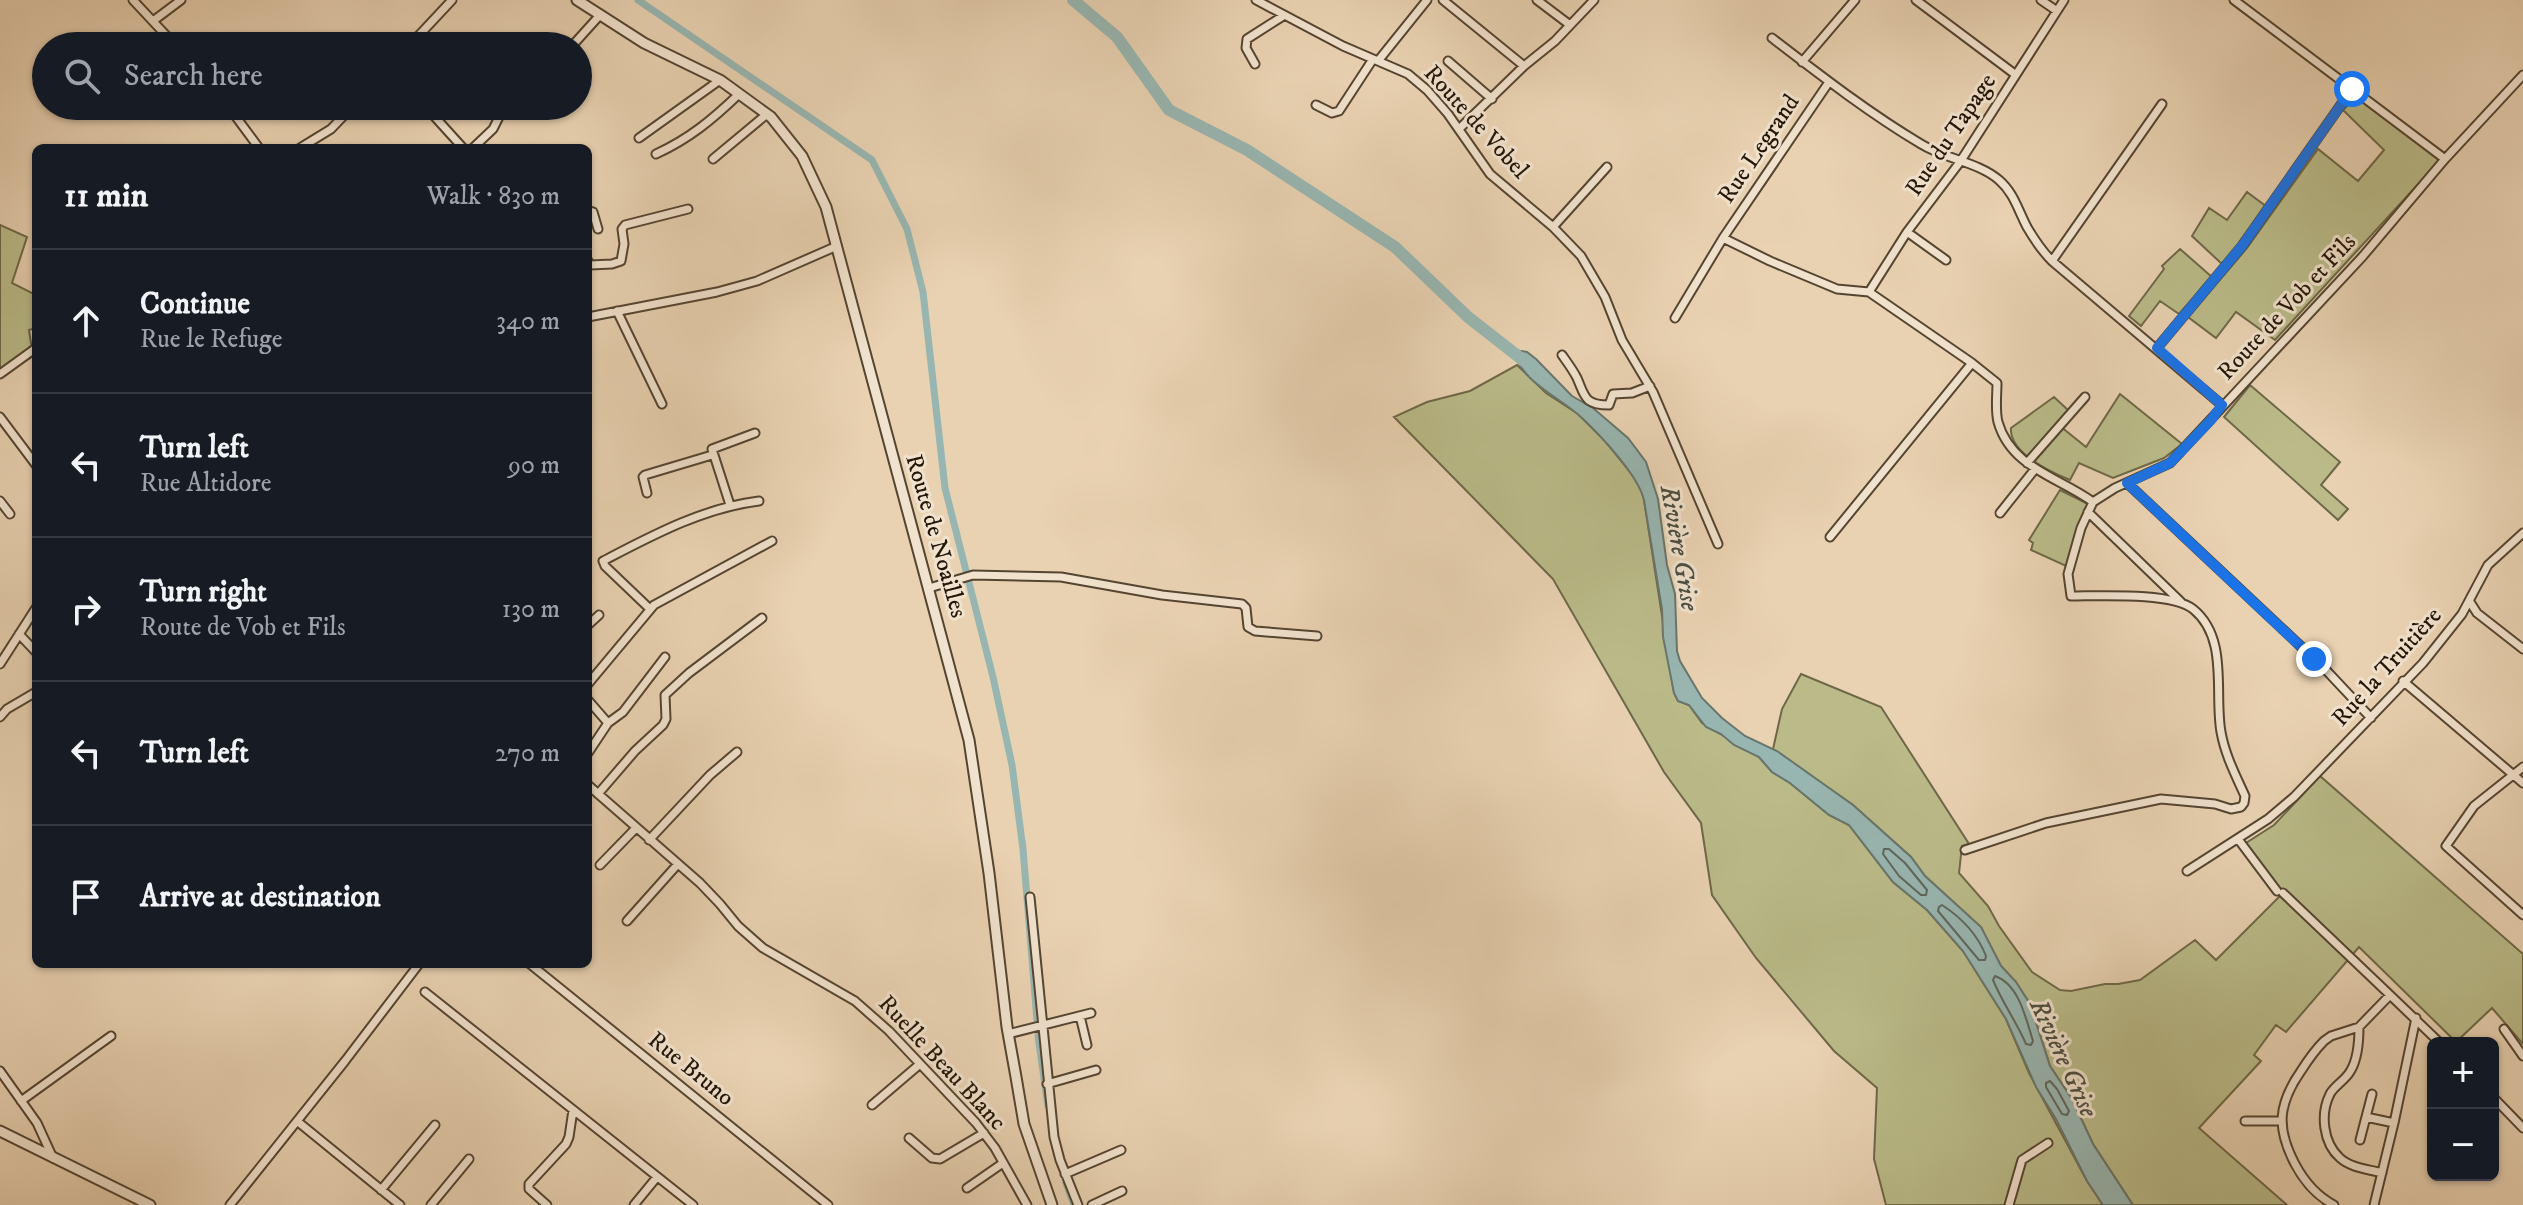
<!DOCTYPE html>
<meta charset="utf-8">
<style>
:root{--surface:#171b24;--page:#20242c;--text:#f1f3f6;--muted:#9ea1a6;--line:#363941}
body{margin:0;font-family:"IM FELL DW Pica",serif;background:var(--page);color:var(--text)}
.controls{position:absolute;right:24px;bottom:24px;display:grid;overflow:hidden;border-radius:12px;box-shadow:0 2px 6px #0004}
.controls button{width:72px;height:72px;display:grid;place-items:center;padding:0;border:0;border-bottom:2px solid var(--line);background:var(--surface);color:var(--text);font:40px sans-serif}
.stop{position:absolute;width:24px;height:24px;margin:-18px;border:6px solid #1a73e8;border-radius:50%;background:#fff}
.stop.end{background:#1a73e8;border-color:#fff;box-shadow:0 2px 8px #0008}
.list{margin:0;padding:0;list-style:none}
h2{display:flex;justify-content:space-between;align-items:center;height:104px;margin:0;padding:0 32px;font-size:34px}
h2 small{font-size:26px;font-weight:400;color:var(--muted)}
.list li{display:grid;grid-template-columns:52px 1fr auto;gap:24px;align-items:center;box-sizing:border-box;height:144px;padding:0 32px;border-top:2px solid var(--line)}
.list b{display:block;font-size:30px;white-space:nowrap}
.list p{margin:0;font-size:26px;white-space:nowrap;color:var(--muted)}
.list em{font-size:26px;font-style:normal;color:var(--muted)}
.icon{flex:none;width:44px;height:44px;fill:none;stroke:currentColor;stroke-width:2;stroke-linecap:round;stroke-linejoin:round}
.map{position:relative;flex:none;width:2523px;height:1205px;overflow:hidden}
.search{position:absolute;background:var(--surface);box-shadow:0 2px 6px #0004;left:32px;top:32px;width:560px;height:88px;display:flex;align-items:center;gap:20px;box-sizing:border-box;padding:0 28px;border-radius:44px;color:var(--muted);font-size:30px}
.panel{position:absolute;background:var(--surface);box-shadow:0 2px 6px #0004;left:32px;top:144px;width:560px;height:824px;border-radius:12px}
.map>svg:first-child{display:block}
</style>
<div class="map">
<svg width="2523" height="1205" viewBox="0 0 2523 1205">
<rect width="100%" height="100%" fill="#e9d2b2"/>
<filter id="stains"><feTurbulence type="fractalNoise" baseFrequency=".0025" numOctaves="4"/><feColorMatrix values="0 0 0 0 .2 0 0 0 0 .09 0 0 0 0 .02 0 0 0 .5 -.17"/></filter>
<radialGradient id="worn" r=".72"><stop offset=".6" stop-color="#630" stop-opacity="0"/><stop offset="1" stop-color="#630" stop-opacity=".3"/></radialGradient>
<path fill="#babb89" stroke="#6e6848" stroke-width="2" d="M2361 93 2444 156 2275 340 2236 312 2216 338 2188 317 2247 248 2318 149 2358 181 2384 150 2343 110Z
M2247 192 2267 207 2223 265 2192 236 2209 208 2227 220Z
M0 225 27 237 12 283 36 295V328L29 330 33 356 0 377Z
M2180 249 2212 277 2179 314 2160 301 2141 326 2129 316 2164 269 2162 266Z
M1517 365 1546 393 1578 414 1605 441 1640 484 1644 500 1674 693 1678 701 1689 705 1702 723 1759 757 1772 772 1790 783 1829 815 1849 825 1893 882 1927 910 1963 951 2006 1019 2029 1073 2087 1181 2103 1205H1886L1874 1159 1877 1088 1834 1051 1756 958 1712 895 1701 823 1664 772 1553 579 1394 417 1427 402 1470 391Z
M2250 385 2340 462 2321 485 2348 509 2338 520 2224 417Z
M2120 394 2182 444 2164 458 2113 478 2079 463 2070 480C2051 472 2009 453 2011 428L2054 397 2069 411 2060 426 2086 447Z
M2060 490 2088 504 2066 566 2031 550 2033 543 2029 540Z
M1801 674 1881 707 1969 844 1962 846 1959 873 1988 906 1999 926 2032 972 2060 990 2071 991 2105 984H2118L2140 980 2195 940 2216 960 2283 893 2246 843 2274 825 2320 776 2523 954V1044L2492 1008 2456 1042 2359 947 2286 1032 2276 1025 2254 1055 2261 1061 2199 1128 2287 1205H2133L2093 1144 2072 1099 2050 1066 2030 1004 2016 982 2001 966 1981 927 1925 876 1911 857 1853 805 1773 749 1782 709Z"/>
<path fill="#98b6b1" stroke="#69766d" stroke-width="2" d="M1514 350 1527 352 1536 359 1572 396 1593 408 1628 438 1646 462 1658 499 1667 565 1675 594 1677 651 1680 661 1702 698 1722 718 1745 736 1777 751 1853 805 1911 857 1925 876 1981 927 2001 966 2016 982 2030 1004 2050 1066 2072 1099 2093 1144 2133 1205H2103L2087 1181 2056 1119 2036 1087 2006 1019 1963 951 1927 910 1893 882 1849 825 1829 815 1790 783 1772 772 1759 757 1734 745 1721 734 1706 727 1689 705 1678 701 1674 693 1663 637 1662 609 1644 500C1638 475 1601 436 1582 418 1559 396 1521 383 1514 350Z"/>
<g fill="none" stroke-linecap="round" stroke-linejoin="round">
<path stroke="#5e665c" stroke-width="2" d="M1884 849H1889L1905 863 1927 890 1926 895H1921L1899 876 1883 854Z
M1942 905C1962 918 1977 933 1986 956L1985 960H1979L1938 911 1939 907Z
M1995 976C2019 984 2026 1019 2033 1041L2031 1045 2026 1044C2016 1021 2002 1002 1993 980Z
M2050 1081 2057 1089 2069 1111 2067 1115 2062 1114 2046 1087V1083Z"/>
<path stroke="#98b6b1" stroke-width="7" d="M638 0 872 160 907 229 923 292 945 488 993 677 1012 765 1023 849 1037 1020
M1038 1036 1048 1106
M1066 1183 1074 1205"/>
<path stroke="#98b6b1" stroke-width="12" d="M1073 0 1117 37 1169 110 1247 150 1395 247 1468 317 1528 364"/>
<defs>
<path id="minor" d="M133 0 176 46
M1256 0 1343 46 1408 74 1427 90 1448 114 1490 174 1553 227 1581 256 1605 297 1622 340 1653 392 1718 544
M1443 0 1524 66
M1537 0 1570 25
M1916 0 2016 75
M2041 0 2057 11
M2234 0 2445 159
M153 21 181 0
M1772 38C1820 75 1869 113 1921 144 1945 159 1978 162 1999 180 2014 193 2018 210 2027 227 2034 239 2042 251 2052 261L2222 405
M409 46 452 0
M572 46 600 15
M1378 61 1427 0
M1448 61 1492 99
M1802 62 1855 0
M1255 64 1246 48 1247 39 1283 16
M1316 105 1332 113 1339 111 1373 59
M228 106 259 148
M425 106 463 148
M1459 129 1524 66 1555 41 1594 0
M639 138 720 80
M300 148 331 129 353 106
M473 148 493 129 502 111 508 106
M656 154C689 139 713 119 739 94
M713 159 767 114
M588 211 593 212 598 229
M1553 227 1607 167
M1907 232 1946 260
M1723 238 1770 261 1837 289 1869 292 1972 363 1997 383C1997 395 1995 410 1998 422 2011 468 2059 477 2093 502
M588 261 590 265 612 264 621 261 624 244 622 229 625 225 688 209
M2052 261 2162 104
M1869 292 1907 232 1960 162 2064 0
M617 311 662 404
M588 317 717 292 757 281 837 246
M1675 318 1723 238 1829 82
M2157 348 2242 246 2352 89
M1562 355C1567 362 1573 370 1577 378 1585 396 1584 405 1609 405L1613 394 1632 393 1650 386
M0 374 36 348
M0 417 36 465
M2027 463 2085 397
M2127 483 2325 669 2371 718
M647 493 643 477 645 475 712 455
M0 501 10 514
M730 505 712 449 755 433
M2088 512 2181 602
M2000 513 2035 469
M1830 537 1972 363
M929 588 973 575 1061 577 1162 595 1242 604 1246 608 1248 627 1255 631 1317 636
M2470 602 2477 613 2523 649
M650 609 605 566 603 561C653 535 703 508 759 501
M588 625 599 615
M19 634 36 652
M0 664 36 608
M2403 681 2523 783
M588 684 654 605 772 541
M588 700 608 723
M0 717 7 709 36 692
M588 753 608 723 623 712 665 657
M2523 767 2474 806 2446 846 2523 915
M588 785 700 883 720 904 738 926 763 948 855 1001 889 1031 976 1123 995 1148 1027 1205
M598 794 635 751 663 725 666 719 665 695 689 673 762 618
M2238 839 2277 891
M649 840 710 775 737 752
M1965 850 2046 823 2161 799 2215 804 2231 809 2241 807 2244 803 2245 796C2236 776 2225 755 2221 732 2214 693 2229 638 2193 609 2172 592 2099 596 2071 596L2068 574 2081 528 2093 502 2115 488 2170 463 2363 256 2445 159 2523 75
M600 865 636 828
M2187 871 2268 819 2294 797 2423 663 2462 614 2488 565 2523 533
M2283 893 2390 995
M1030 897 1054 1137 1060 1160 1078 1205
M627 921 677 865
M530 964 828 1205
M425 992 693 1205
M1080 1016 1087 1045
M2359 1027C2359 1042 2358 1058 2351 1070 2346 1080 2335 1085 2330 1094 2320 1114 2323 1143 2340 1158 2351 1168 2368 1169 2382 1173
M2504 1029 2523 1056
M1008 1034 1091 1013
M0 1071 37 1123 53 1158
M1047 1084 1096 1070
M2493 1097 2523 1128
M21 1101 111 1036
M872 1105 920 1064
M2366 1117 2394 1123
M297 1121 400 1205
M2245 1121H2281
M909 1138 932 1158 940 1159 984 1133
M2360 1140 2372 1094
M1065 1174 1121 1150
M967 1188 1003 1163
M381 1190 435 1125
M230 1205 345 1061 419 964
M431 1205 469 1159
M547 1205 529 1189V1184L566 1144 569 1137 573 1110
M634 1205 657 1177
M1092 1205 1122 1191
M2009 1205 2022 1160 2048 1143
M2334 1205C2317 1196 2304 1181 2295 1164 2276 1128 2278 1104 2301 1071 2308 1060 2315 1050 2324 1041L2331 1036 2359 1027 2390 995 2440 1043
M2374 1205 2394 1123 2416 1018"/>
<path id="tertiary" d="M577 0 644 43 720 80 771 117 802 156 826 207 969 740 989 873 1007 1027 1016 1077 1024 1124 1052 1205
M0 1131 150 1205"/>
</defs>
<use href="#minor" stroke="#544531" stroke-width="11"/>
<use href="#tertiary" stroke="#544531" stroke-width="13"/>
<use href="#minor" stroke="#f1e2cd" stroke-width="7"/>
<use href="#tertiary" stroke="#f1e2cd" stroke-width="9"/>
</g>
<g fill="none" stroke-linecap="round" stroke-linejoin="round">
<path stroke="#1a73e8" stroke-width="10" d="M2314 659 2127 483 2170 463 2211 420 2222 405 2157 348 2242 246 2352 89"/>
</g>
<g text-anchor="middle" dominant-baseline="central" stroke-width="6" stroke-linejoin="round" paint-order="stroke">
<g font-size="24" fill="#231606" stroke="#f1e2cd">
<text transform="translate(1476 122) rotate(48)">Route de Vobel</text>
<text transform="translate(1951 135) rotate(-56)">Rue du Tapage</text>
<text transform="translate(1759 149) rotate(-56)">Rue Legrand</text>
<text transform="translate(2287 307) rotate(-47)">Route de Vob et Fils</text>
<text transform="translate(936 536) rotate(74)">Route de Noailles</text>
<text transform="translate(2387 667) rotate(-48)">Rue la Truitière</text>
<text transform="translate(942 1063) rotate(47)">Ruelle Beau Blanc</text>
<text transform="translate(691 1069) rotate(39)">Rue Bruno</text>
</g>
<g font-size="26" font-style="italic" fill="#4c4e42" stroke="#f1e2cd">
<text transform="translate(1679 548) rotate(80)">Rivière Grise</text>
<text transform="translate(2063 1058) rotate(65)">Rivière Grise</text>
</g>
</g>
<rect width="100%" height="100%" filter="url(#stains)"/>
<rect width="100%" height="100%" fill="url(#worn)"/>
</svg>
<div class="controls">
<button>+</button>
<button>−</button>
</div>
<div class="stop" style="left:2352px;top:89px"></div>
<div class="stop end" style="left:2314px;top:659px"></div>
<div class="search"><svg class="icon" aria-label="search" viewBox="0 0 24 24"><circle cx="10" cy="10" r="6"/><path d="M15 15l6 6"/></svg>Search here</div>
<section class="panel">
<h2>11 min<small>Walk · 830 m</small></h2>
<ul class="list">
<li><svg class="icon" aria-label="ahead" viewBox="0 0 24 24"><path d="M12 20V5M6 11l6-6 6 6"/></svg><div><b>Continue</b><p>Rue le Refuge</p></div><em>340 m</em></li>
<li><svg class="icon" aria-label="left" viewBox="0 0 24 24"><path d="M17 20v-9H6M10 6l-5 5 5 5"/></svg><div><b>Turn left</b><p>Rue Altidore</p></div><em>90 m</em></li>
<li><svg class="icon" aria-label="right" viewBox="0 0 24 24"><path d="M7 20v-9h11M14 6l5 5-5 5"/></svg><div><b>Turn right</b><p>Route de Vob et Fils</p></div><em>130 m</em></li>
<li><svg class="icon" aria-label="left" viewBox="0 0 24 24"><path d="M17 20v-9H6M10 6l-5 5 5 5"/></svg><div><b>Turn left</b></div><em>270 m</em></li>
<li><svg class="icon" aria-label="arrive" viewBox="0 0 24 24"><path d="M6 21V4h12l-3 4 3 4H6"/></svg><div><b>Arrive at destination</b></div></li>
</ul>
</section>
</div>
